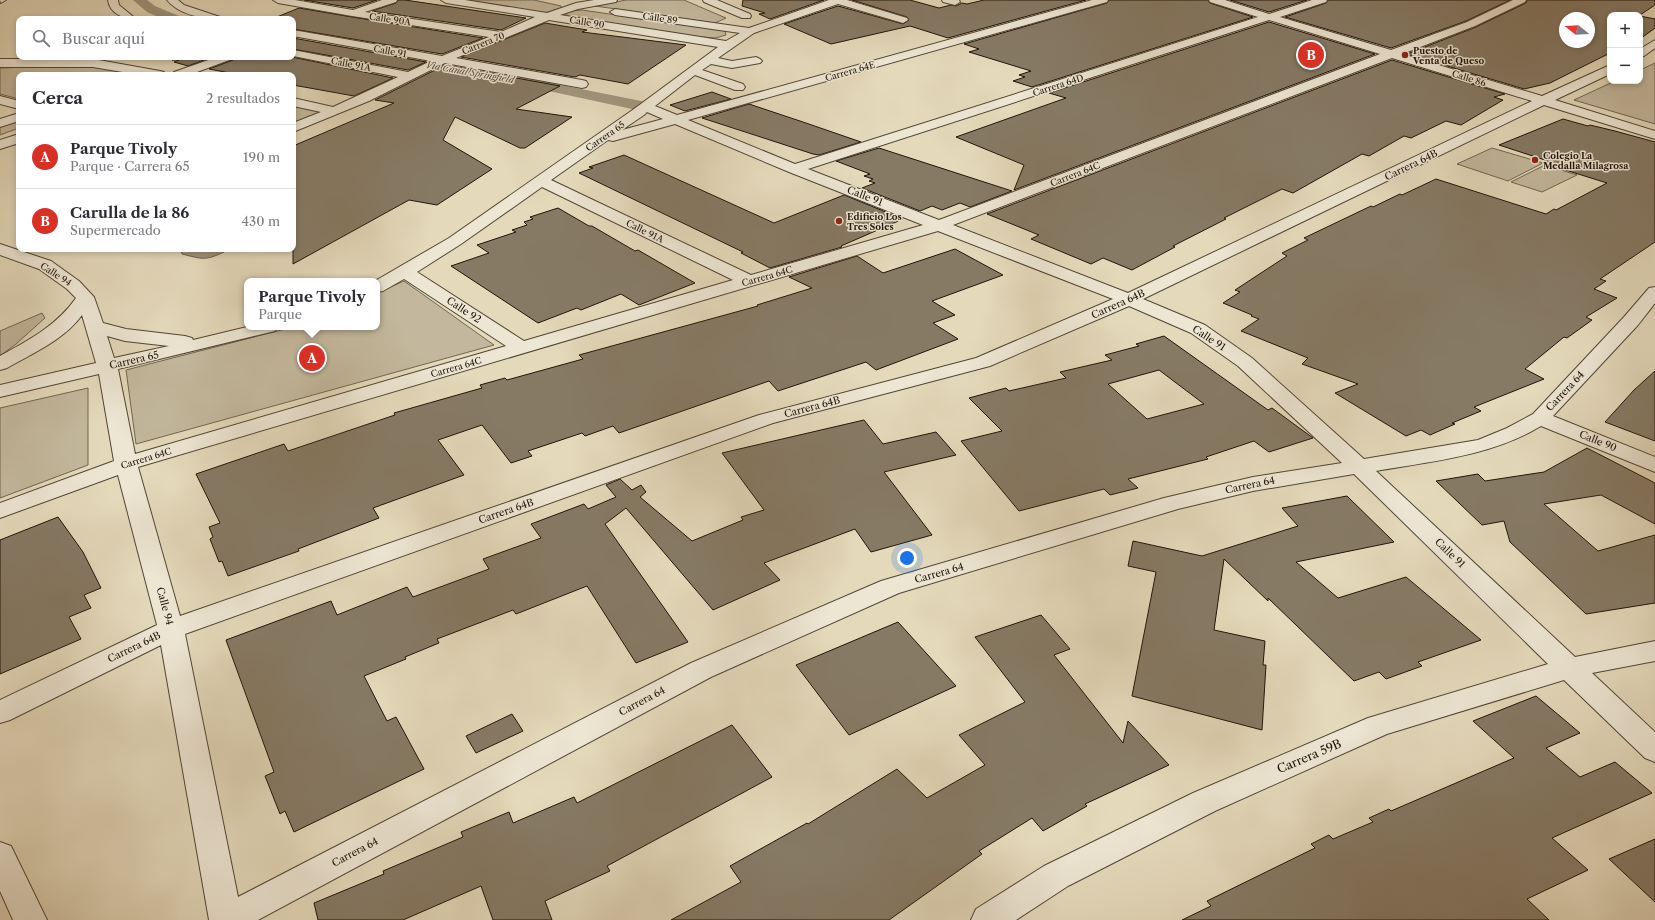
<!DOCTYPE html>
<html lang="es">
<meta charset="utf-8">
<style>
:root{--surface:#fff;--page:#f2f2f3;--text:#2b2b33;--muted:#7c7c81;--line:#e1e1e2;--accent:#d93025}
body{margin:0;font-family:"Libre Caslon Text",serif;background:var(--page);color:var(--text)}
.controls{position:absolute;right:12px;top:12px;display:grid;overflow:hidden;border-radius:8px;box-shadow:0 2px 6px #0003}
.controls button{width:36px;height:36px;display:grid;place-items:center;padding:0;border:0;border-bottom:1px solid var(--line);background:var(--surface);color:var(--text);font:20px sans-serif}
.compass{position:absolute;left:1559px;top:12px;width:36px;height:36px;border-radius:50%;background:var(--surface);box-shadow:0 2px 6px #0003;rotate:288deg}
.you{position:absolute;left:907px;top:558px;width:14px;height:14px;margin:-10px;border:3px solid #fff;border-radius:50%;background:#1a73e8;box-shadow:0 0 0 6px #1a73e833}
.badge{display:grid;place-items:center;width:26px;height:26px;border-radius:50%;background:var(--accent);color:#fff;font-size:13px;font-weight:700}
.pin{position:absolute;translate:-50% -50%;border:2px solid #fff;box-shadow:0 1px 4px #0006}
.popup{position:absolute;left:244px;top:278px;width:136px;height:52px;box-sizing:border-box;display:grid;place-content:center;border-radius:8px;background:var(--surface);filter:drop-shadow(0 1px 3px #0005);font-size:13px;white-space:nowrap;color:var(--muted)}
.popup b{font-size:15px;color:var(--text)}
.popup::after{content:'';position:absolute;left:50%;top:100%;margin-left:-8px;border:8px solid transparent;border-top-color:var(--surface)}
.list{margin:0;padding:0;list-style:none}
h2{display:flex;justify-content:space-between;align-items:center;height:52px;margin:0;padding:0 16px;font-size:17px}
h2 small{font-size:13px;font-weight:400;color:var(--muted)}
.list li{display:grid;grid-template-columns:26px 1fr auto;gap:12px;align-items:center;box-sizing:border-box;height:64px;padding:0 16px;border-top:1px solid var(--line)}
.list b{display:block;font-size:15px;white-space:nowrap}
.list p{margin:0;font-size:13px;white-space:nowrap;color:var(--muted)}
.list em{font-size:13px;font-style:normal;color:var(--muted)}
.icon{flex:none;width:22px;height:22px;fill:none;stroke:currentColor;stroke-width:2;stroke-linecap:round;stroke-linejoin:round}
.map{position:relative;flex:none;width:1655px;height:920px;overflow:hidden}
.search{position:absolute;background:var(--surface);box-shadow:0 2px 6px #0003;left:16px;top:16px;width:280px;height:44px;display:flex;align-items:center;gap:10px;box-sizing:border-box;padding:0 14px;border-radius:8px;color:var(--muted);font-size:15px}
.panel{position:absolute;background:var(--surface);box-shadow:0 2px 6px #0003;left:16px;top:72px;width:280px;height:180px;border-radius:8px}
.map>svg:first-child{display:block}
</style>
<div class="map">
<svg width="1655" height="920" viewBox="0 0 1655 920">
<rect width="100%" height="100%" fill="#e4d9bb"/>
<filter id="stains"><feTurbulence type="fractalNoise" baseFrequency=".005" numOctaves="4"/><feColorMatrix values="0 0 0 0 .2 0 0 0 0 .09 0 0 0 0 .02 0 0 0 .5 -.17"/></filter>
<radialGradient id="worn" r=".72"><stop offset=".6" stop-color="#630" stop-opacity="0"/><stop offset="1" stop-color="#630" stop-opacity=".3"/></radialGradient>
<path fill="#c3b89d" stroke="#726652" d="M461 0H534L561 6V8L545 13Z
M626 0H684L726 18 715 23 707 22 595 6Z
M582 10 713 29 725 31 726 35 716 38 702 37 566 17V14L571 11Z
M1655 63V124L1574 100 1615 81H1640V70Z
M90 65 138 75H19V99L0 94V68Z
M293 106 324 112 293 125Z
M19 118V128L0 135V125Z
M1492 148 1543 163 1508 181 1457 164Z
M1545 165 1577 175 1542 192 1511 182Z
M404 281 494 345 136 444 126 370 293 327H377V293Z
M42 313 45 318 16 344 0 356V331Z
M88 388V465L0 498V408Z"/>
<path fill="#a1967e" stroke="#6d624f" d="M181 249H214L224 252C205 261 202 259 182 254Z"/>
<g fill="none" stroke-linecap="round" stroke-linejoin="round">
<path fill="#a1967e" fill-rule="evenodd" d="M133 0H147L155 6 179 16 180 19H163L147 12Z
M385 54 477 70 482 71 484 74 482 77 477 78 380 61 378 58 380 55Z
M521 77 646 102 652 104 654 107 652 110 646 112 516 84 514 81 516 78Z"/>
</g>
<path fill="#867a65" stroke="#201408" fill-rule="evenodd" d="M304 0H377L353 8Z
M398 0H405L526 18 501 30 372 11 396 3Z
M743 0H824L770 19 759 14 765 13 742 6Z
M852 0H910L939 8 951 5 956 6 962 3 967 4 984 0H1086L948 38 910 26 831 44 784 24 838 6 903 24 909 20 907 17Z
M1109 0H1208L1210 3 1253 17 1032 87 1013 81 1025 77 1019 75 1031 71 969 52 979 49 964 44 1107 3Z
M1230 0H1307L1269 12Z
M1328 0H1510L1466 21 1391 48 1285 17 1326 3Z
M1527 0H1655V5L1640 15H1610V53L1550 83 1524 89 1407 54 1476 27 1526 3ZM1565 18H1589V42H1565Z
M299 8 352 17 483 38 442 54 293 29V19H272Z
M1640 16 1655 19V28L1640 39Z
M1269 22 1375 54 1014 190 1024 165 956 137 1066 98 1049 93Z
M545 23 587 30 582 32 686 45 628 84 580 75 575 77 461 57Z
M293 38 426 62 408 70 293 49Z
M179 57H212L188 66 174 62 179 60H172Z
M236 57H292L393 78 354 96 293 85V75H240L209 69 233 60Z
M1392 60 1505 94 1494 97 1503 100 1461 125 1446 121 1411 138 1404 136 1369 156 1362 154 1293 193 1282 189 1224 218 1226 219 1173 246 1175 247 1132 270 1103 258 1091 264 1031 239 1039 235 987 214Z
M445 65 560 86 516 109 572 117 525 148H520L455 117 443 140 492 169 437 205 409 200 293 264V146L394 103 375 100Z
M712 92 731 99 685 111 670 105Z
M749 104 803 122 861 142 819 155 813 154 702 118Z
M1563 119 1588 126 1590 125 1615 131 1655 142V242L1600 279 1606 281 1594 289 1617 298 1586 317 1592 320 1567 338 1564 337 1525 369 1544 379 1474 407 1481 411 1452 423 1455 424 1430 435 1421 430 1406 436 1335 393 1358 384 1302 364 1308 358 1241 331 1259 319 1251 316 1252 315 1223 303 1240 292 1235 290 1287 256 1282 253 1308 240 1304 238 1371 206 1373 207 1400 194 1402 195 1436 179 1546 214 1554 209 1556 210 1607 183 1543 163 1548 161 1499 145Z
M879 148 1012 191 970 207 960 203 942 210 932 206 920 211 862 188 875 183 869 181 873 179 864 176 870 174 836 161Z
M624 155 774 223 844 195 903 219 841 246 842 247 770 268 741 253 743 252 579 173 593 168 589 167Z
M558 208 589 226H592L635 251 638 250 695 283 639 305 621 294 581 310 577 308 538 323 451 266 489 253 477 245 516 232 512 230 527 225 524 222 533 219 530 217Z
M955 249 1003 275 932 301 955 315 933 323 958 339 876 370 866 362 778 391 769 381 619 433 613 426 585 436 582 433 528 451 532 456 511 463 482 425 438 440 464 475 373 508 379 518 298 549 299 551 228 576 222 561 219 562 210 539 213 537 209 527 220 523 196 474 284 444 288 451 395 415 394 413 482 388 480 385 505 378 507 380 583 359 579 355 758 306 757 305 812 288 789 277 857 256 883 273Z
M1164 336 1268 410 1272 408 1313 438 1269 452 1254 441 1206 457 1208 459 1128 479 1138 488 1110 495 1104 489 1019 511 961 441 1002 431 969 398 1006 388 1009 391 1066 378 1060 372 1112 360 1105 355 1139 346 1136 344ZM1159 370 1204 404 1147 419 1108 384Z
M1655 371V441L1605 422 1634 390Z
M864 420 883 444 936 432 956 455 884 472 932 535 871 552 855 529 764 563 780 580 713 610 626 508 605 524 688 642 636 663 587 586 516 614 513 610 437 639 439 643 405 657 406 659 364 676 387 721 396 717 424 769 294 832 285 811 280 814 265 776 274 772 226 640 331 601 337 615 407 587 413 597 489 569 483 559 541 538 531 524 584 504 588 509 616 497 606 485 620 479 632 490 641 485 646 492 640 497 692 541 743 520 741 517 764 510 722 453Z
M1587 448 1655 483V524L1601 495 1544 504 1598 551 1655 535V603L1586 614 1510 542 1504 521 1482 525 1436 481 1478 474 1485 481 1544 472Z
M1347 496 1394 542 1296 562 1338 598 1406 577 1481 640 1418 662 1422 666 1386 679 1379 672 1354 681 1268 598V601L1224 559 1214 630 1265 641 1263 665H1266L1262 730 1132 696 1156 572 1128 566 1133 541 1202 556 1298 526 1282 508Z
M58 517 83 552 101 588 84 595 91 608 69 617 81 639 0 674V540Z
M1041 615 1070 649 1054 655 1123 743 1128 721 1169 765 1085 804 1087 806 1043 831 1032 818 979 851 982 854 889 920H671L741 882 730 866 807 823 808 824 897 769 927 798 985 765 959 735 1025 702 975 637Z
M898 622 956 686 849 735 796 665Z
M1536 696 1580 733 1546 748 1580 777 1615 762 1652 793 1552 838 1588 870 1527 899 1549 920H1182L1211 906 1207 901 1315 848 1311 844 1329 835 1333 839 1373 822 1369 818 1389 809 1391 811 1514 758 1473 721Z
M512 714 523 731 476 753 466 736Z
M732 725 772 777 607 866 610 871 545 901 552 920H493L481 886 403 920H318L314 903 384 874 383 871 463 837 461 832 509 812 513 823 574 797 577 803Z
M1655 839V902L1609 859Z"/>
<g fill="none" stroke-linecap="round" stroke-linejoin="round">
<defs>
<path id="minor" d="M0 0H6L1 3Z
M108 0H118L119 5 136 19C124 19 110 14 108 0Z
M167 0H178L184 5 220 17 221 19C203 19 179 15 167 0Z
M273 0H295L353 10 382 0H397L396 2 365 12 501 32 535 17 446 3 441 0H465L547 13 576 3 594 0H617L616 2 578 9 560 15 726 41 740 33 615 15 610 12 615 9 749 28 829 0H847L907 18 908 20 903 23 838 4 754 33 718 58 732 61 756 57 760 59 762 61 760 63 732 68 711 64 702 70 743 84 745 87 743 90H735L695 75 655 106 677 115 1092 0H1108L1107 2 688 120 795 164 1258 17 1210 2 1209 0H1225L1269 14 1312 0H1327L1326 2 1280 17 1391 50 1467 22 1513 0H1526L1525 2 1475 26 1402 54 1542 96 1610 65V74L1555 100 1655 131V139L1544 105 1143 299 1205 325 1252 358 1364 459 1478 440 1507 428 1533 414 1624 317 1649 288 1655 287V303L1638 325 1553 416 1655 457V472L1541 426C1492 456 1433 461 1376 471L1575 657 1655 641V661L1592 673 1655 732V762L1645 758 1564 680 1387 734 1215 811 1068 886 1016 920H971L976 909 1044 866 1193 793 1368 718 1548 664 1354 474 1253 491 1178 509 899 593 711 677 258 920H209L161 645 10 720 0 723V700L157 625 118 475 0 518V503L114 461 99 374 0 397V385L96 363 82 315C64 340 33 353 7 368L0 370V356C29 340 56 326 76 298L67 289 39 269 0 255V244L51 261 79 281 94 297 103 323 126 329 185 336 192 338 193 340 247 327H277L275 331 118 369 135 454 506 346 404 279 383 291 377 292V281H375L449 238 634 109 718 47 549 20 456 58 582 80 586 81 588 84 586 87 582 88 445 63 369 101 293 132V123L321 112 293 106V98L333 107 398 77 293 56V50L408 72 431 61 293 36V30L442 56 489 37 352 16 278 3ZM1269 20 1380 54 939 220 808 169ZM1392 58 1532 101 1128 293 953 225ZM647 112 663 119 622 130 644 115ZM675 124 789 172 923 225 751 275 551 180 608 140 613 141ZM542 187 733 280 524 341 417 272 461 244ZM938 231 1113 299 976 358 759 415 180 616 138 467ZM1129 306 1191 333 1238 366 1342 463 1253 477 1164 498 881 581 691 663 238 897 185 634 773 423 990 366ZM107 336 125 341 169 346 114 358Z
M703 0H717L750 14 751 16 750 18H742L704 2Z
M942 0H959L960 2 955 5 943 2Z
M1655 40V48L1644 56 1640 57V49Z
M217 57H234L232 59 189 75H172L174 72Z
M0 59H93L160 71 164 72 166 75H140L93 67H0Z
M0 96 19 101V109L0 104Z
M19 113V121L0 127V119Z
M19 134V143L0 149V140Z
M0 842 11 846 47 920H13L0 891Z"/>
</defs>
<use href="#minor" stroke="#514535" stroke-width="2"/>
<use href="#minor" fill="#ede6d3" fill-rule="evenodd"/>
</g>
<g fill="#8f2418" stroke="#ede6d3" stroke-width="1.5">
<circle cx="1405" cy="55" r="4"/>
<circle cx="1535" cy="160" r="4"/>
<circle cx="839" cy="221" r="4"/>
</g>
<g text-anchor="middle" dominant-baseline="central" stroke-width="3" stroke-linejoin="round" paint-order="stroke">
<g font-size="9" fill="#201408" stroke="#ede6d3">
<text transform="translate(660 18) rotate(8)">Calle 89</text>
<text transform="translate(390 19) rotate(8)">Calle 90A</text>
<text transform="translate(587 22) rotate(9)">Calle 90</text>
<text transform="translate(483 43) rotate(-22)">Carrera 70</text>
<text transform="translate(390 51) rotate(10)">Calle 91</text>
<text transform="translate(351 64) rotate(11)">Calle 91A</text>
<text transform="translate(850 71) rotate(-16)">Carrera 64E</text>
<text transform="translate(1469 78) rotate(17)">Calle 86</text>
<text transform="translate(1058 85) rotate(-18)">Carrera 64D</text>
<text transform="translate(605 136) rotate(-35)">Carrera 65</text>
<text transform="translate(1075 174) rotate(-21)">Carrera 64C</text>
<text transform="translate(645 231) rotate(26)">Calle 91A</text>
<text transform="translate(56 274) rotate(33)">Calle 94</text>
<text transform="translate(767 276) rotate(-16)">Carrera 64C</text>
<text transform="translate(456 367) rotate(-16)">Carrera 64C</text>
<text transform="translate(146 458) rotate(-17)">Carrera 64C</text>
</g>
<g font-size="9" font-weight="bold" fill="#201408" stroke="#ede6d3" text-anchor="start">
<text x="1413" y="50">Puesto de<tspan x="1413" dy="10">Venta de Queso</tspan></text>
<text x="1543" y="155">Colegio La<tspan x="1543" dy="10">Medalla Milagrosa</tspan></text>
<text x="847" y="216">Edificio Los<tspan x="847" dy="10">Tres Soles</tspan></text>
</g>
<g font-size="9" font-style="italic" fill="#5a4e3d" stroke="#ede6d3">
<text transform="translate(470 72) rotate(10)">Via Canal Springfield</text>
</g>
<g font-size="10" fill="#201408" stroke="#ede6d3">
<text transform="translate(1411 165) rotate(-26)">Carrera 64B</text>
<text transform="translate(865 196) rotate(21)">Calle 91</text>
<text transform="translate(1118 304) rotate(-24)">Carrera 64B</text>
<text transform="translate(464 310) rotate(33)">Calle 92</text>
<text transform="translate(1209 338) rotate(33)">Calle 91</text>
<text transform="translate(134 360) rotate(-13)">Carrera 65</text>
<text transform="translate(1565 391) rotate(-47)">Carrera 64</text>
<text transform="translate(812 407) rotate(-15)">Carrera 64B</text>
<text transform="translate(1598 441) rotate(22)">Calle 90</text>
<text transform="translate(1250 485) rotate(-12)">Carrera 64</text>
<text transform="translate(506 511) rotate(-19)">Carrera 64B</text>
<text transform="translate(1450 553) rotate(44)">Calle 91</text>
<text transform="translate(939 573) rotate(-16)">Carrera 64</text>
<text transform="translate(165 606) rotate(75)">Calle 94</text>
<text transform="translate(134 647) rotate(-26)">Carrera 64B</text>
<text transform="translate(642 701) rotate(-28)">Carrera 64</text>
<text transform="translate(355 852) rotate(-28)">Carrera 64</text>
</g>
<g font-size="12" fill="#201408" stroke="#ede6d3">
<text transform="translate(1309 756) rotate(-23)">Carrera 59B</text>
</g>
</g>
<rect width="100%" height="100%" filter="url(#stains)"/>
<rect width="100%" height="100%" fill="url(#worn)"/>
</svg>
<div class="controls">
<button>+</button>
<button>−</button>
</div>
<svg class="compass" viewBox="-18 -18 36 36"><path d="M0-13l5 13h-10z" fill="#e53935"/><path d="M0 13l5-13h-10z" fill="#7c7c81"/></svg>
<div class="you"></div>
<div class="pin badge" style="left:312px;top:358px">A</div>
<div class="popup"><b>Parque Tivoly</b>Parque</div>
<div class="pin badge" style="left:1311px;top:55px">B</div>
<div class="search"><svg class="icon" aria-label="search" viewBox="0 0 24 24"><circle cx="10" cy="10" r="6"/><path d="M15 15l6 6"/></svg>Buscar aquí</div>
<section class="panel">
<h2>Cerca<small>2 resultados</small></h2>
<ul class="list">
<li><span class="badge">A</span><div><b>Parque Tivoly</b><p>Parque · Carrera 65</p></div><em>190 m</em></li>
<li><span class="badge">B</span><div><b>Carulla de la 86</b><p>Supermercado</p></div><em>430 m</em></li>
</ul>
</section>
</div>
